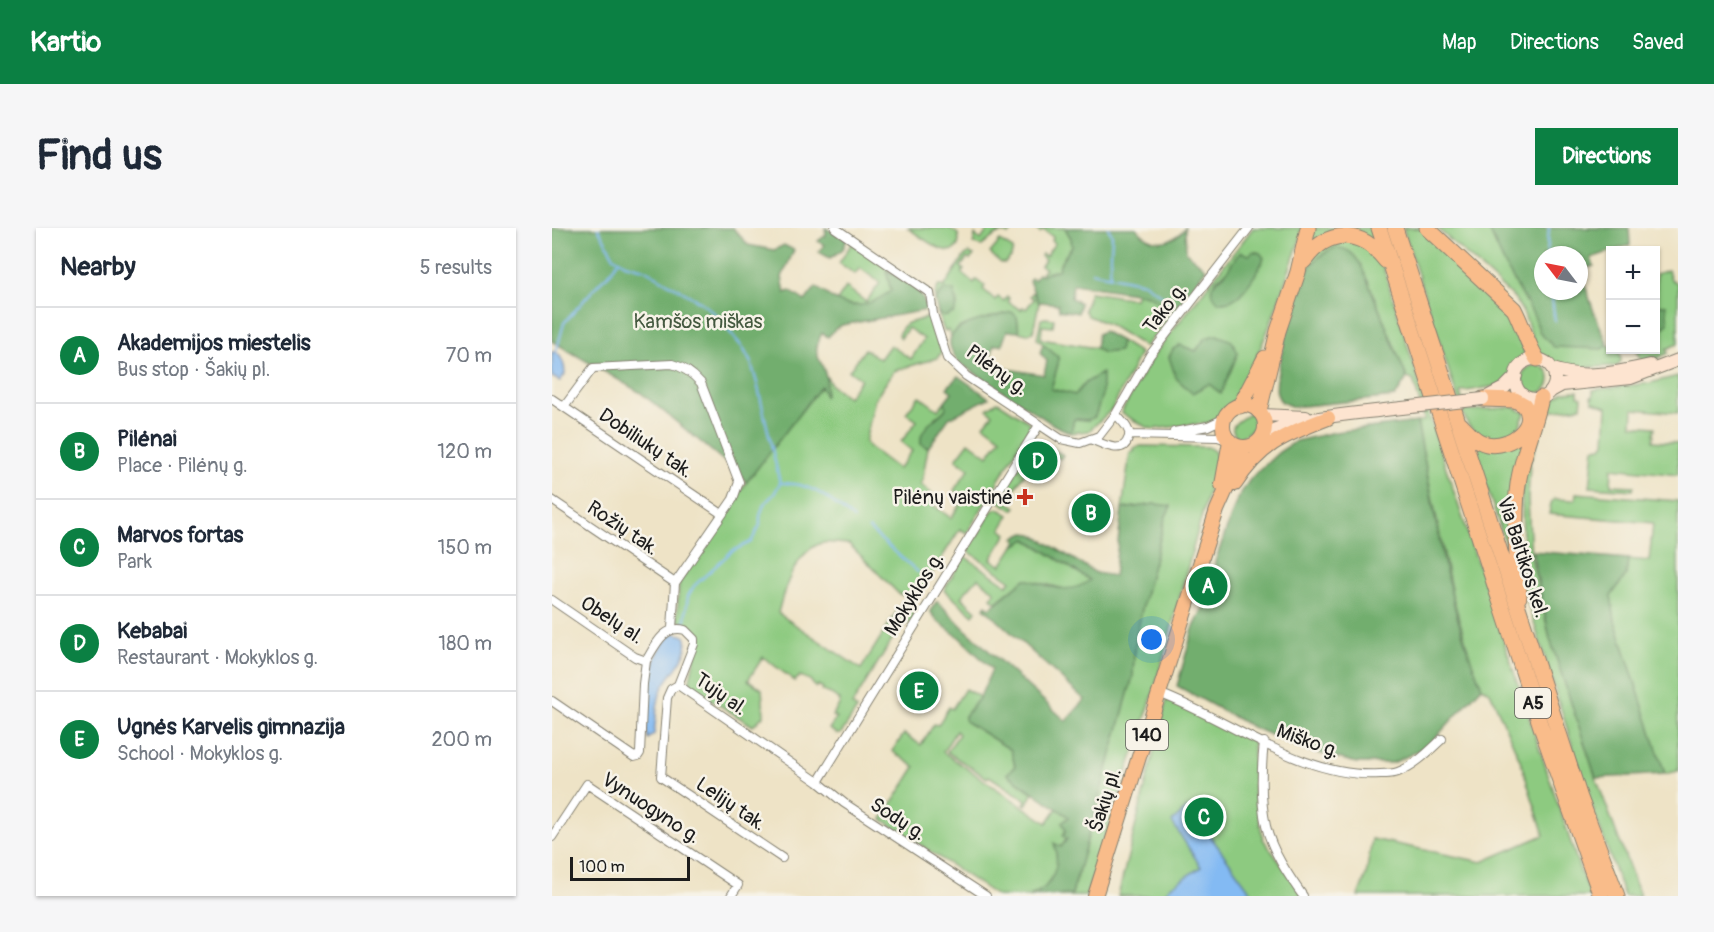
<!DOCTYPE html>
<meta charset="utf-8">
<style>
:root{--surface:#fff;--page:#f6f6f7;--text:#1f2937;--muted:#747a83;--line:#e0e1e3;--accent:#0b8043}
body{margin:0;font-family:Pangolin,sans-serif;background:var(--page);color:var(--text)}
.controls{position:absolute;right:18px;top:18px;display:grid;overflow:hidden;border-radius:0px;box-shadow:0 2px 4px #0004}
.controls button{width:54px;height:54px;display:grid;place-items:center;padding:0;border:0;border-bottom:2px solid var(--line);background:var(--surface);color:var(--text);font:30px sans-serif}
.compass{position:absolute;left:982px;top:18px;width:54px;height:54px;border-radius:50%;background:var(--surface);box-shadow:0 2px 4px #0004;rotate:302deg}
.scale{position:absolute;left:18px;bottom:15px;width:120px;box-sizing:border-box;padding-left:6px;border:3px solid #1c1c1c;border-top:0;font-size:16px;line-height:21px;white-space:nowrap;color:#1c1c1c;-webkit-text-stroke:4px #f7f3e8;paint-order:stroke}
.you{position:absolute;left:600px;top:412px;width:21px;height:21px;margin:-15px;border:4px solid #fff;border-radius:50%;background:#1a73e8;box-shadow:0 0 0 9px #1a73e833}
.badge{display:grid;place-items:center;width:39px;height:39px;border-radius:50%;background:var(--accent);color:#fff;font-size:20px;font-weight:700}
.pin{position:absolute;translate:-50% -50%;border:3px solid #fff;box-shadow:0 2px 6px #0006}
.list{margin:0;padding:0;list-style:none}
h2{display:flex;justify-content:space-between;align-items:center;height:78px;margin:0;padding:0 24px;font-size:26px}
h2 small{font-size:20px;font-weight:400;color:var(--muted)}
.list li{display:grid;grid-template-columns:39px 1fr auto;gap:18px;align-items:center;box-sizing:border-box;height:96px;padding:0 24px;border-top:2px solid var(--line)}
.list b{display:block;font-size:22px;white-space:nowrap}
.list p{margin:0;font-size:20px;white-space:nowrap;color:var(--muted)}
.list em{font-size:20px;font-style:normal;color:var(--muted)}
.map{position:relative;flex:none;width:1126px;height:668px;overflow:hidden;border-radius:0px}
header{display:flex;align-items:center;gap:36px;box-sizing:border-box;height:84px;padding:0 30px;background:var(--accent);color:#fff}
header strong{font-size:28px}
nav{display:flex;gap:33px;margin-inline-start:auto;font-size:21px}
.intro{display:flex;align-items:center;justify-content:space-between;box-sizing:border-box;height:144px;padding:0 36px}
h1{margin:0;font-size:42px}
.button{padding:15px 27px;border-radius:0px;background:var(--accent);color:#fff;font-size:21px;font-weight:700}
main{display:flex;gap:36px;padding:0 36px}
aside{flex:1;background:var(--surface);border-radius:0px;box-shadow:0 2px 4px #0004}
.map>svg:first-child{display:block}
</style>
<header>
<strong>Kartio</strong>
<nav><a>Map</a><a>Directions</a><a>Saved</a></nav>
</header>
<div class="intro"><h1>Find us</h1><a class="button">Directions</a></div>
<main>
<aside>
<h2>Nearby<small>5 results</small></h2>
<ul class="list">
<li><span class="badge">A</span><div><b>Akademijos miestelis</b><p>Bus stop · Šakių pl.</p></div><em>70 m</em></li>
<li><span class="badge">B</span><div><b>Pilėnai</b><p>Place · Pilėnų g.</p></div><em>120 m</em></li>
<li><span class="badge">C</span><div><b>Marvos fortas</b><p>Park</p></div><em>150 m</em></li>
<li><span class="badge">D</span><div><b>Kebabai</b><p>Restaurant · Mokyklos g.</p></div><em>180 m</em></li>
<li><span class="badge">E</span><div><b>Ugnės Karvelis gimnazija</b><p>School · Mokyklos g.</p></div><em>200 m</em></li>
</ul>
</aside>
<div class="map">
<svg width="1126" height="668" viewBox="0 0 1126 668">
<rect width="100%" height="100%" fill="#f7f3e8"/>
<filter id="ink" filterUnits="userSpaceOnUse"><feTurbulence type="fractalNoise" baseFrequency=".0167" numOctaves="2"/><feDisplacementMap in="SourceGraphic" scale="12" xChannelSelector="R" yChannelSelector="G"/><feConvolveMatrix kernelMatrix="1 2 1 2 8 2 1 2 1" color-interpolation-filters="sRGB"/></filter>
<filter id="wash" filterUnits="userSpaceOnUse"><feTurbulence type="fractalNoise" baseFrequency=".008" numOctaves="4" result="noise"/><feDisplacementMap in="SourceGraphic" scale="24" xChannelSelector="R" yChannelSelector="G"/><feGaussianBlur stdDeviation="1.35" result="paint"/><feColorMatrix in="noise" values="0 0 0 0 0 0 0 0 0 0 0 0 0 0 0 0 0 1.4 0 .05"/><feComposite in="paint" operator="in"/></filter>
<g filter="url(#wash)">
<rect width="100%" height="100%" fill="#eee3c6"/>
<path fill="#8dca80" stroke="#54734e" stroke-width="1.5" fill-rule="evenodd" d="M356 0H397L406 6C407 10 408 16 404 20 395 31 365 6 356 0Z
M437 0H458L460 3 457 7C445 1 439 12 430 18L421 16 423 7 429 12Z
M483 0H513L519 10 520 18 509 34 506 42 488 47 493 41 489 38 493 32 489 28 490 26 494 28 503 15 500 13 501 9 491 2 488 5Z
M701 0H752L718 97 689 166 670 183 662 194 601 201 594 199 569 185 596 136 607 120ZM673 45 698 53 687 68 664 52ZM665 107 686 125 669 165 657 156 628 117 644 123 653 110Z
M761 0H819L889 225 1029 645 1039 668H806L814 647 820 611 930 634 992 607 968 532 938 464 930 459 919 432 900 366 865 194 873 192 861 152 855 150 816 53 744 73Z
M851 0H869L959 85 972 120V127L953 155 944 158 908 164 914 183 962 179 973 185 965 204 935 212 917 198 910 184Z
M885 0H936L953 37 983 90 988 105 1051 121 1056 117 1058 118V122H1064L1068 126 1069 133 1065 138 1016 140 1007 138 985 123 972 86 963 71Z
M448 13 461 21 459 29 453 35H449L438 25Z
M300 15 367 63 335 43 339 63C315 79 312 80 284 74L294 59 314 74 328 55 308 40 303 46 287 35Z
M417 25 422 27 418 32 415 30 409 39 412 42 410 45 422 55 424 52 433 58 431 61 443 72 446 69 452 73 455 69 457 70 456 74 469 82 471 79 474 81 482 71 478 68 481 64 487 75 481 104 475 106 467 104 465 89 460 85 408 99 399 108 396 102 392 103 386 85 392 89C402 84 406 82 405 71L387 67 383 72V66L387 57 392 59 413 27Z
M1116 42 1119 51 1126 56V116L1114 121 1116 125 1096 135 1091 134 1083 122H1104V104L1112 99 1114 77H1104V46Z
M538 64 583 71 585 64 596 67 621 84 593 119 556 96 536 88 532 82Z
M377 89 390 124 385 130 342 143 323 171 313 214 317 219 346 241 360 223 349 214 365 193 354 185 367 168 386 182 393 173 394 180 391 185 383 189 369 216 376 220 370 254 368 256 385 271 381 277 399 290 413 270 402 262 417 241 404 231 417 214 436 228 449 210 432 197 441 186 435 181 445 174 448 175 477 194 478 200 415 305 408 301 370 361 356 369 347 366 297 316C289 316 276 313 269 315 243 325 232 361 226 385L309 441 350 375 358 381 362 389 360 393 347 400 300 477 305 481 289 506H285L277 501 285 489 280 488 287 477 288 472 279 466 270 463 271 460 266 457 264 460 258 452 248 448 243 453 211 429 196 452 210 461 212 487 201 498 137 458C138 447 148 412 145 405 141 398 132 395 125 392L127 355 194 255 269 157 273 167 274 148 280 158 296 169 309 151 297 143 313 121 328 131 338 117 359 131 372 111 356 100 349 110 346 106 353 96Z
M493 90 502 91 501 99 490 98 489 111 544 120 551 125 566 123 569 113 588 125 560 181 537 203 519 205 522 190 536 192 533 155 523 167 499 161 506 136V129L485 111 489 91Z
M970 151a14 14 0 1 1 28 0a14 14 0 1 1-28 0Z
M1126 148V185L1081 181 1080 197 1103 199 1101 213 1126 215V247L1060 240 1059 257 1082 258 1081 262 1038 259 1042 220 1050 219 1053 215 1055 179 1041 174 1039 169H1041V162L1098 155Z
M1026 163V168L1030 169 1029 179 996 183 978 235 976 271 979 329 998 411 1044 550 1088 668H1072L1034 561 972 363 970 269 972 241 995 177 1011 164Z
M698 185 703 190V199L687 211C672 197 688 193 698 185Z
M975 206 960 336 920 214Z
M486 213 511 227 508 231 501 227 482 231 455 273 464 279 461 282 446 273 482 215Z
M589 218 656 219 663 224 665 232 602 463 534 668H508L511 666H520L581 448C582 395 601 342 613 290L619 278 603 276 570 281 578 224H582V220Z
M1024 265 1126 273V543L1113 546 1063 393 1059 368 1074 347 1076 331 1097 333 1101 295 997 286 999 275 1002 271 1023 272Z
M445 280 457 287 449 301 455 306 439 331 449 338 462 318 474 311 538 352 527 360 517 362 473 351 444 374 439 370 443 364 426 350 409 369 424 383 421 387 392 362 412 328 455 357 459 353 416 323 440 283Z
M413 461 428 469 413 488V493L459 522 463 538 455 546 481 565 474 577 472 576 474 572 437 548 435 550 395 524 407 506 404 503 391 524 495 595 505 580 517 589 514 601 515 611 509 619 503 616 505 633 504 642 493 660 478 668H445L330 591 363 539 340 523 352 506 369 517 382 496 386 497 397 479 400 481Z
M615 471 701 513 702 566 711 611 752 668H566Z"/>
<path fill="#72ae6e" stroke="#476545" stroke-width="1.5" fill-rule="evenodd" d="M0 0H181L196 17 222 22 232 17 242 22 230 49 233 65 238 63 253 73 264 59C294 81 307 85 339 63L334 42C353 54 370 59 375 82L290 97 283 101 276 109 270 105C257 131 271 128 274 150 275 156 273 163 273 169L269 158 194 255 189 247 89 165 0 113Z
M273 0 295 11 291 21 278 30 267 24 272 17 266 13 274 7Z
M513 0H584C599 18 618 18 633 0L634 24 654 41 621 84 596 67 521 56 519 70 528 75 526 85 507 82 506 76 489 74 487 75 477 53 479 50 482 52 486 46 488 47 506 42 509 34 520 18 519 10Z
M936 0H1077L1078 17 1039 30 1042 38 1028 42 1042 84 1056 117 1051 121 1002 119 988 105 983 90 953 37ZM991 27H1027V63H991Z
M784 19C797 21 802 26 809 37L855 150 843 169 741 179 729 174C728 172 726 169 725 166 720 150 746 58 755 43 762 31 772 24 784 19Z
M702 23 708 25 712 30C708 41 691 68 680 72 676 74 671 74 666 74 651 56 665 56 675 43 680 36 682 30 689 24L697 27Z
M393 61 402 63 405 79 402 85 392 89 386 85 383 72Z
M1104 77H1114L1116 96 1104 104Z
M460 84 465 89 467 104 455 103 450 117H442L437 138 492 147 495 133 488 125 491 116 506 129V136L499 161 523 167 533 155 550 145V167L543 189 536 192 522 191 519 205 502 197 406 134C402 128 397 120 398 113 399 95 445 88 460 84Z
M551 103 569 113 567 123 551 125 544 120 546 106Z
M665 107 680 113 686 125 669 166 657 156 640 165 624 150 617 129 621 121 628 117 644 123 653 110Z
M406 148 437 170 397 190 376 220 369 216C366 198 388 190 394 180L393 173 400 164 395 160Z
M865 194C883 281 894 377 930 459L876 518 841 535H805L751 521 700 499 625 458 641 401 656 370 662 350 663 334 685 271 699 250 727 224 744 213 783 204Z
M603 276 619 278 613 290C601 342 582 395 581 448L520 666 478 668C501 660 509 637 502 615L509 619 515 611 511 608 514 601 510 595 517 589 455 546 463 538 459 522 413 493V488L428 469 440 441 408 410 385 393 378 383 385 373 413 401 514 493 533 472 432 380 434 377 438 380 473 351C497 357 516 369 538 352L475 311 462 318 465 312 462 310 473 305 481 306 544 345 562 348 570 281Z
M980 323 1076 331 1074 347 1059 368 1063 393 1113 546 1044 550 998 411Z"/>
<path fill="#83baf3" stroke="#506b88" stroke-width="1.5" d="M0 124H4C11 130 13 138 13 146L8 153 0 149Z
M123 405 133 408C141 429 116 445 109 463 104 476 104 492 102 506L96 511C90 487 97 417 123 405Z
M637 579 702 668H611L618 659 649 639 620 594Z"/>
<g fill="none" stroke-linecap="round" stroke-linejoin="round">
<path stroke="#83baf3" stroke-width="2" d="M556 0 560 7 558 47
M995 27 997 0
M67 32 73 36 92 41 150 75 162 85 191 120 199 135 205 155 228 255 222 266 212 276 208 288V297L199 314 180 323 142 358 136 368 132 398
M540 44 592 55 616 72
M999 63 1003 94
M4 124 12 95 48 54 57 46 67 32 62 29 46 0
M229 255C263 255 277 272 302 291
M317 301 366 344"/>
</g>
</g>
<g filter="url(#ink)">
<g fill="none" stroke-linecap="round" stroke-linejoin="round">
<defs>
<path id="street" d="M283 0 378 65 381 86 395 130 414 148 509 211 528 215 547 208 564 186 598 127 697 0
M0 171 170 286
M12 179 41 140 120 136C132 139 141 146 149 155L187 254 181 271 123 355 120 400
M622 204 656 198 673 190
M577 207 666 209 678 213
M538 211C549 215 571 228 576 211 578 208 578 205 576 202 574 196 568 192 564 186
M0 272 123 355
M0 372 83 429 94 433C103 418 112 396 133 402L142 411V416L126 457
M609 466C678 492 751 551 828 546 834 546 841 546 846 544 864 537 877 523 890 511
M0 473 82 529 86 528 88 525 91 456 94 433
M712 514C709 542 708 571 714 598 720 623 736 647 751 668
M266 554 487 197
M0 609 35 556 186 657 179 668
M230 630 109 549 115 470 119 461 126 457 266 554 292 575 434 668"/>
<path id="secondary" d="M963 151a20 20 0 1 1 40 0a20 20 0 1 1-40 0Z
M1001 141C1031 152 1067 144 1098 137
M999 163 1010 157 1079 150 1126 132
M931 171 952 160 964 148
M710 187 754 189
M711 207C741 189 805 186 841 181"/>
<path id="primary" d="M671 198a21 21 0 1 1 42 0a21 21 0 1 1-42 0Z
M683 256C709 215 733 207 776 190
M670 257 678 213
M543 668 665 282 693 219"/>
<path id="highway" d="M827 0 989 499 1049 668
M843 0 1028 570 1065 668
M875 0 962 81C971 98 975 116 985 131
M752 33C776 0 808 0 834 33
M688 178 713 130
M707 183 726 103 746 44 756 0
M908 196C914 202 921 211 929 214 951 225 990 200 972 177L963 172 931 171
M967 369C966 332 961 293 966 256 970 227 983 199 989 170"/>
</defs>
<use href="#street" stroke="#858071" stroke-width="10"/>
<use href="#secondary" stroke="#858071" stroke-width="14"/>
<use href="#primary" stroke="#858071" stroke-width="16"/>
<use href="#highway" stroke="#858071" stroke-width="17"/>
<use href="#street" stroke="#fff" stroke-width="8"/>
<use href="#secondary" stroke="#fde4d0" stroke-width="12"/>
<use href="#primary" stroke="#f9bc8a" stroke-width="14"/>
<use href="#highway" stroke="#f9bc8a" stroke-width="15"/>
<defs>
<path id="secondary-bridge" d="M841 181 931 171"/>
</defs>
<use href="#secondary-bridge" stroke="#858071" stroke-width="14" stroke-linecap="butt"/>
<use href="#secondary-bridge" stroke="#fde4d0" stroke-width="12"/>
</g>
</g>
<path fill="#c8321e" stroke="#f7f3e8" stroke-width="2" d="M470 260h6v6h6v6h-6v6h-6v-6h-6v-6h6z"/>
<g text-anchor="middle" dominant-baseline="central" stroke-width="5" stroke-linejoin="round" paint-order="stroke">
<g fill="#f7f3e8" stroke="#5e5c59" stroke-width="1.5">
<rect x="963" y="460" width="36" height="30" rx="4.5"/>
<rect x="574" y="492" width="42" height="30" rx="4.5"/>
</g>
<g font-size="18" font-weight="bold" fill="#1c1c1c">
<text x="981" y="475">A5</text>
<text x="595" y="507">140</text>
</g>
<g font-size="20" fill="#1c1c1c" stroke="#f7f3e8">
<text transform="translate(613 80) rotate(-52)">Tako g.</text>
<text transform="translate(445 142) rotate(36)">Pilėnų g.</text>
<text transform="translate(94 215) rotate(34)">Dobiliukų tak.</text>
<text transform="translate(71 300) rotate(34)">Rožių tak.</text>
<text transform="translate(971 329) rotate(72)">Via Baltikos kel.</text>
<text transform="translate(362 366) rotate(-58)">Mokyklos g.</text>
<text transform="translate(60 392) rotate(33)">Obelų al.</text>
<text transform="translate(169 466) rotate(35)">Tujų al.</text>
<text transform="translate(756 513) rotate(20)">Miško g.</text>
<text transform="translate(553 572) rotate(-72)">Šakių pl.</text>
<text transform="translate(179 576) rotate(34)">Lelijų tak.</text>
<text transform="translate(99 580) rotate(33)">Vynuogyno g.</text>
<text transform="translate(346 591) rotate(33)">Sodų g.</text>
</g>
<g font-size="20" fill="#44593f" stroke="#f7f3e8">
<text x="146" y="93">Kamšos miškas</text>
</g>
<g font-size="20" fill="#1c1c1c" stroke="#f7f3e8" text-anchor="end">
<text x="461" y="269">Pilėnų vaistinė</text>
</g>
</g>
</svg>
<div class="controls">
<button>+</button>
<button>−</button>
</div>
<svg class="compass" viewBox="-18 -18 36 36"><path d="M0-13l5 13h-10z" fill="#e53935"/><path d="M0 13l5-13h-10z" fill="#747a83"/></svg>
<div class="scale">100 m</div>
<div class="you"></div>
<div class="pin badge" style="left:656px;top:358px">A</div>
<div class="pin badge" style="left:539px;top:285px">B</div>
<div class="pin badge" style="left:652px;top:589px">C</div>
<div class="pin badge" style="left:486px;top:233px">D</div>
<div class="pin badge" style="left:367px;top:463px">E</div>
</div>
</main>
